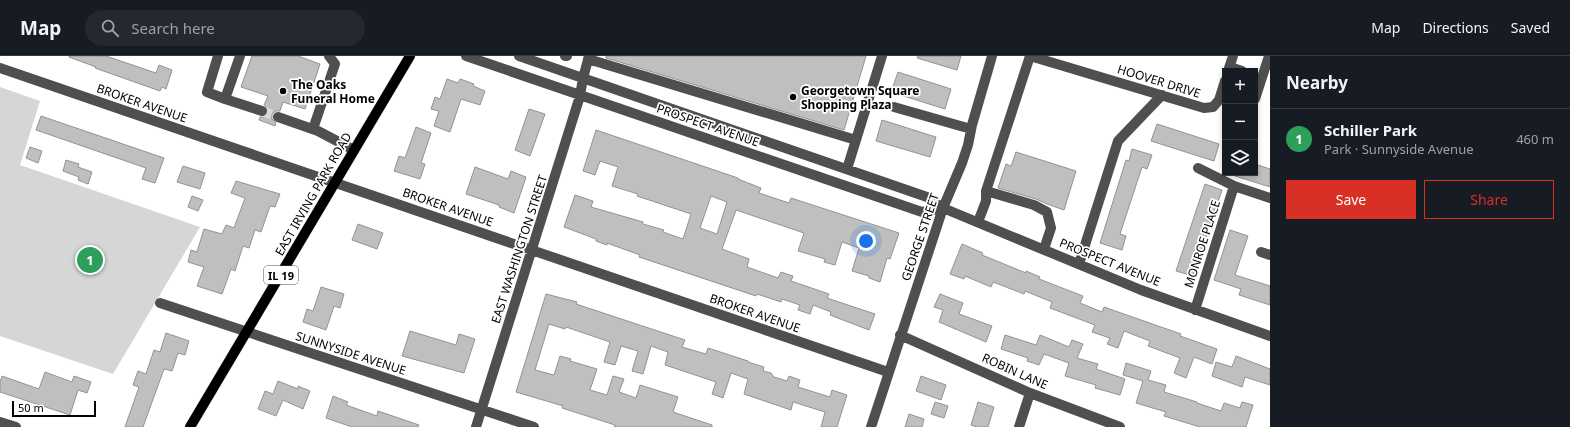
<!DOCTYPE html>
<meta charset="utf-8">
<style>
:root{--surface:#171b24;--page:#242831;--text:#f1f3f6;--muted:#9ea1a6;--line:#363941;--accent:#d93025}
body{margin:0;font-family:"Noto Sans",sans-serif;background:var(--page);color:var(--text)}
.controls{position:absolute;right:12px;top:12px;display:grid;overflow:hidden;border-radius:0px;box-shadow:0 2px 6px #0003}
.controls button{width:36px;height:36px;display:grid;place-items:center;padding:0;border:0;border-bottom:1px solid var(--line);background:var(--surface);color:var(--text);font:20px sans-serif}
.scale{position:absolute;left:12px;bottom:10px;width:84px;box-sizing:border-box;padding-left:4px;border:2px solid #000;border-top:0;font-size:11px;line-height:14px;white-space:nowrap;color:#000;-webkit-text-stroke:3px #fff;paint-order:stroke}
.you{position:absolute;left:866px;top:185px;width:14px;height:14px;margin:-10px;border:3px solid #fff;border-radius:50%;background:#1a73e8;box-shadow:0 0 0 6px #1a73e833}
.badge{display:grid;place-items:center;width:26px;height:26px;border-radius:50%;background:var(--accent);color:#fff;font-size:13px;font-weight:700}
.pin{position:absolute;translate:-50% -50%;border:2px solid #fff;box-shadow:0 1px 4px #0006}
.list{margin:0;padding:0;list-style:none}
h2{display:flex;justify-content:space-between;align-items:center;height:52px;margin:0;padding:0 16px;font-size:17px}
h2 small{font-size:13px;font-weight:400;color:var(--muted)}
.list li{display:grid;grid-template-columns:26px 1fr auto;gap:12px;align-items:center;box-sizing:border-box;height:60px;padding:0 16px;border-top:1px solid var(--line)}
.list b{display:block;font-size:15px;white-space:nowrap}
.list p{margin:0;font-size:13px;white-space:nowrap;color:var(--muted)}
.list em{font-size:13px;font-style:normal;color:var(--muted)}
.actions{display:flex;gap:8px;padding:12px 16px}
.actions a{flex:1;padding:9px 0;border:1px solid var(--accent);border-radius:0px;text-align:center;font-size:14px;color:var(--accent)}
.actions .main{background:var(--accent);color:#fff}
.icon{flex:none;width:22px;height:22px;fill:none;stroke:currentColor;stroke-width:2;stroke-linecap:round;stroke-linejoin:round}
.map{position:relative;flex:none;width:1270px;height:371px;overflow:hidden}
header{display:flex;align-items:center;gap:24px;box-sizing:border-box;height:56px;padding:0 20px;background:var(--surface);border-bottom:1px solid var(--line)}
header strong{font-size:19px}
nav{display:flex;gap:22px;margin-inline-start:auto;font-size:14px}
.search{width:280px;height:36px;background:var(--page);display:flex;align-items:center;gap:10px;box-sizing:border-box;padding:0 14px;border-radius:22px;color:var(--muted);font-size:15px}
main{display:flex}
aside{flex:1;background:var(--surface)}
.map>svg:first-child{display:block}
</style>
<header>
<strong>Map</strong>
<div class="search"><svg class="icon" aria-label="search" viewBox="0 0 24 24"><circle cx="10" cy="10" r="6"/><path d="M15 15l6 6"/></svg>Search here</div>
<nav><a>Map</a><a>Directions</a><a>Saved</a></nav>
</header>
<main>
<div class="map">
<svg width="1270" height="371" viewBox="0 0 1270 371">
<rect width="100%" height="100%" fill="#fff"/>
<path fill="#d6d6d6" d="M0 31 40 45 20 109 200 171 113 318 0 280Z"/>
<path fill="#bfbfbf" stroke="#939393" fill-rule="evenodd" d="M69 0H106L156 17 159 9 172 14 166 33 162 31 160 35 95 12 96 11 69 1Z
M252 0H298L320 8 305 53 283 46 280 55H276L272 58V63L276 67 275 70 259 64 260 61H264L268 57V53L264 49 268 40 241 31Z
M606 0H866L844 74 606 2Z
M918 0H961L957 14 917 2Z
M898 16 951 33 945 53 891 36Z
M447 23 458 27 460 23 474 28 473 30 485 35 480 49 461 43 450 76 434 70 439 55 431 53 435 41 440 43Z
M529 53 545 58 530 100 515 94Z
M41 60 164 102 155 127 142 123 146 112 36 74Z
M882 64 936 81 930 101 876 85Z
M1157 68 1219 88 1214 105 1151 85Z
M416 71 431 77 421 107 425 108 420 123 394 115 399 100 405 102Z
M596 74 738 122V123L761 132 759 137 789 147 791 142 899 177 890 203 887 202 880 226 869 222V220L852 215 859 192 842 186 835 209 824 206 825 203 798 195 804 177 736 154 722 193 749 203 747 211 778 222 781 216 793 220 791 225 829 238 827 242 875 258 869 274 830 259 831 256 813 249 810 258 798 254 800 249 782 243 781 246 757 238 756 240 639 201 640 199 607 187V189L596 185V183L564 171 575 139 593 145 591 151 643 166V168L664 174 663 176 683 183 691 158 637 140 638 138 612 130 618 111 600 105 595 119 583 115ZM711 140 727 146 717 178 700 172Z
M30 91 42 95 38 107 26 102Z
M1132 93 1152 99 1147 113 1142 111 1120 178 1126 180 1122 194 1100 187 1126 104 1129 105Z
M1016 96 1076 115 1064 154 1047 148 1036 143 998 132 1006 108 1011 110Z
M66 104 79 108 78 111 92 116 88 128 78 124 79 121 63 115Z
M1255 108 1270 113V131L1232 119V117H1255Z
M183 110 205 117 200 133 177 126Z
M475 111 508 123 511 115 526 121 514 157 499 151V149L466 138Z
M236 125 280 138 275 151 270 150 261 176 255 174 249 192 243 190 235 215 231 213 222 238 197 230 204 211 188 206 191 194 197 196 204 173 222 178 226 169 234 172 245 142 231 137Z
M1205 128 1222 134 1193 220 1176 215Z
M192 140 203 144 198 155 188 151Z
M358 168 383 177 377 193 352 184Z
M1230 174 1248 180 1235 219 1270 230V249L1239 239 1241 233 1214 224Z
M962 188 983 197 982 199 1026 217V215L1040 221 1039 223 1083 240 1080 247 1102 256 1104 251 1181 278 1180 280 1217 293 1212 308 1194 301 1186 322 1174 317 1180 302 1148 290 1150 285 1124 275 1118 292 1107 288 1110 282 1092 276 1095 269 1050 252 1052 246 1025 235 1024 238 993 226 991 231 965 220 964 223 950 218Z
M321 231 344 238 340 252 334 250 326 274 303 266 307 253 313 255Z
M546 238 577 246 576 248 685 284 682 291 706 298 708 292 748 305V306L764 311 763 315 771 317 774 321 787 325 789 320 800 324 798 331 830 341 832 334 847 339 837 371H821L825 356 793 346 791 354 744 338 748 323 731 317 723 342 712 338 716 326 665 309 668 296 651 290 643 318 632 315 638 295 621 290 615 309 604 306 610 286 566 271 565 273 549 268 535 314 554 319 560 300 571 303 570 305 597 313 590 334 607 339 613 320 624 323 619 336 636 342 640 329 678 341 673 356 712 369V371H614L615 369 562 352 563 350 516 336Z
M940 238 963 247 959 258 992 270 986 286 939 266 943 254 934 251Z
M410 275 456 289 459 278 475 283 464 317 402 300Z
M166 277 189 285 185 299 178 297 172 315 164 313 143 371H125L139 331 133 329 138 315 146 318 154 294 160 296Z
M1005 279 1036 289 1040 279 1069 291 1072 284 1083 288 1077 302 1098 308 1096 313 1125 323 1120 339 1095 332 1096 329 1065 320 1069 307 1044 298 1039 309 1027 305 1028 302 1001 293Z
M1236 300 1270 313V329L1245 321 1242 331 1212 320 1216 306 1232 311Z
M1126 307 1151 315 1148 324 1166 329 1164 336 1197 346V347L1221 355 1224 347 1240 352 1242 346 1253 349 1246 371H1200L1164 360 1166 356 1136 347 1143 325 1123 319Z
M45 316 72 326 74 320 91 326 87 337 78 334 70 359 0 336V326L2 320 39 333Z
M921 320 946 329 941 344 916 335Z
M278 325 298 333V330L310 335 303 353 283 344 276 360 258 353 265 335 273 338Z
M333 340 348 346 346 349 377 360 378 355 419 369 418 371H352L326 362Z
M935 346 948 350 944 362 931 358Z
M978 346 994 351 988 371H977L971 369Z
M909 358 924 363 922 371H905Z"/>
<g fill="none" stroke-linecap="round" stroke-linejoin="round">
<path stroke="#d9d9d9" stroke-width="10" stroke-dasharray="10 5" stroke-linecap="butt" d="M262 55 278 61"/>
<defs>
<path id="major" d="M190 371 410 0"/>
</defs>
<use href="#major" stroke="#dbdbdb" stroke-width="11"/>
<path stroke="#4f4f4f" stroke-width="10" d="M218 0 207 36 225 43
M240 0 225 43 262 55
M466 0 922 156 943 152
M519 0 927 141 943 152 1141 234 1270 280
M565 0H567
M588 3 856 84
M1230 11 1242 15
M0 12 888 316
M1228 15 1233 0
M1255 43 1269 0
M894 51 971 73
M278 61 318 75 354 94
M313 73 335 8 329 0
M1198 112 1234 130 1270 142
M847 113 882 0
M986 135 1034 149 1047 156 1051 172 1044 193
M978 166 986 145V135L1030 0 1204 52 1213 51 1219 44 1225 25
M1261 196 1270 199
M1079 208 1118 85 1162 39
M160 247 534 371
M1195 254 1234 130
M900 279 1030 337 1120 371
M0 366 16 371
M476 371 580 40 583 22 589 0
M871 371 943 152 962 107 968 89 972 69 992 0
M1019 371 1030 337"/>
<use href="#major" stroke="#000" stroke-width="10"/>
</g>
<g fill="#000" stroke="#fff" stroke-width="1.5">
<circle cx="283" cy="35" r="4"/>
<circle cx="793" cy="41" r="4"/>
</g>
<g text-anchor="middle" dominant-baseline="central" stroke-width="3.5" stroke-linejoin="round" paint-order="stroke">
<rect fill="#fff" stroke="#4c4c4c" stroke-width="1" x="264" y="210" width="34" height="18" rx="3"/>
<g font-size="11" font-weight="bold" fill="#000">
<text x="281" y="219">IL 19</text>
</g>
<g font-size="12" fill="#000" stroke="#fff">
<text transform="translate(1159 25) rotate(17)">HOOVER DRIVE</text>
<text transform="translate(142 47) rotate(19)">BROKER AVENUE</text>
<text transform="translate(708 69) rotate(19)">PROSPECT AVENUE</text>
<text transform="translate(313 138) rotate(-60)">EAST IRVING PARK ROAD</text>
<text transform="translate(448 151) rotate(19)">BROKER AVENUE</text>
<text transform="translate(920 181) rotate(-71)">GEORGE STREET</text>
<text transform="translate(1202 188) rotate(-72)">MONROE PLACE</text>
<text transform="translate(519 193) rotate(-72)">EAST WASHINGTON STREET</text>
<text transform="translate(1110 206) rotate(22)">PROSPECT AVENUE</text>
<text transform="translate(755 257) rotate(19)">BROKER AVENUE</text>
<text transform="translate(351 297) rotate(18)">SUNNYSIDE AVENUE</text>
<text transform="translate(1015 315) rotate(24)">ROBIN LANE</text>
</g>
<g font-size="12" font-weight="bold" fill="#000" stroke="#fff" text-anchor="start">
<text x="291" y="28">The Oaks<tspan x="291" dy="14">Funeral Home</tspan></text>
<text x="801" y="34">Georgetown Square<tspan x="801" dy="14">Shopping Plaza</tspan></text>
</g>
</g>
</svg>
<div class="controls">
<button>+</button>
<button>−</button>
<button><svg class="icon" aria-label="layers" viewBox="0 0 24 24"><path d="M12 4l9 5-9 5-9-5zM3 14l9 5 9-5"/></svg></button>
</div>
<div class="scale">50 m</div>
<div class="you"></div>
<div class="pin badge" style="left:90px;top:204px;background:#2e9e5b">1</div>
</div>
<aside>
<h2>Nearby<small></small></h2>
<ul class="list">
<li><span class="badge" style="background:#2e9e5b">1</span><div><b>Schiller Park</b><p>Park · Sunnyside Avenue</p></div><em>460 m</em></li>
</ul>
<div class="actions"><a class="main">Save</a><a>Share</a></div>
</aside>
</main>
